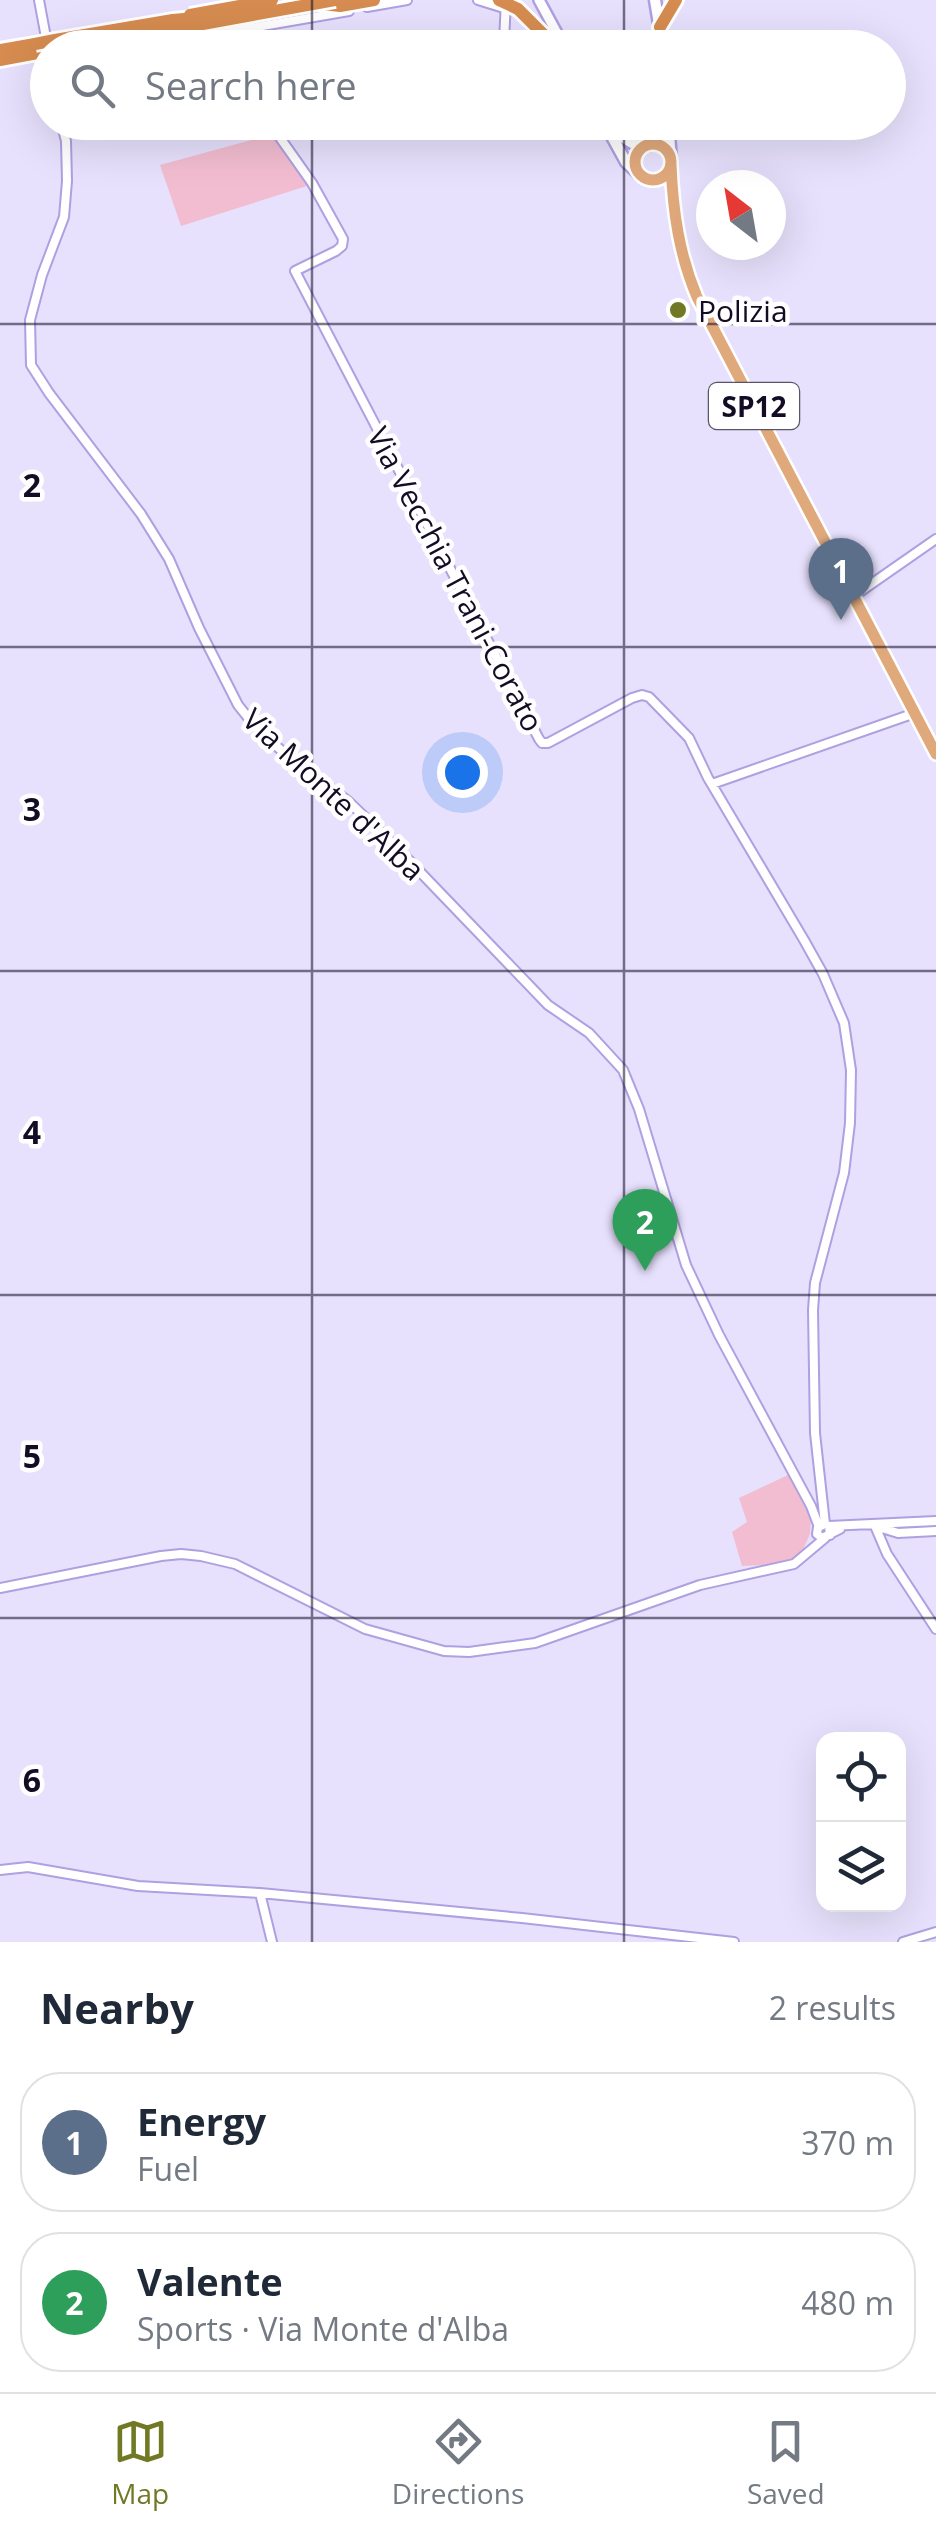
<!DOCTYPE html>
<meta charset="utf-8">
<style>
:root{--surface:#fff;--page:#f6f6f7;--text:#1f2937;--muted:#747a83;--line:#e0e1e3;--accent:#717924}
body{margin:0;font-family:"Open Sans",sans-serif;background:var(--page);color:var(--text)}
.controls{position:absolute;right:30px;bottom:30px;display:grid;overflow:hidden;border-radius:20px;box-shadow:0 10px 40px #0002}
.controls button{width:90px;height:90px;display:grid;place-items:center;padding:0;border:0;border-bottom:2px solid var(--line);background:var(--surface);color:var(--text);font:50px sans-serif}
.compass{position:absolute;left:696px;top:170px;width:90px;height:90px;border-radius:50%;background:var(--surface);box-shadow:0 10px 40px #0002;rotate:329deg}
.you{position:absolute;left:462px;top:772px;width:35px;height:35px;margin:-25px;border:8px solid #fff;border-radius:50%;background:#1a73e8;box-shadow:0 0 0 15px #1a73e833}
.badge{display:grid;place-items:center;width:65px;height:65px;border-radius:50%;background:var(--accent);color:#fff;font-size:32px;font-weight:700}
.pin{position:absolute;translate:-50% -82px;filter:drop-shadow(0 2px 5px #0008)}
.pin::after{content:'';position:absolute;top:52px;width:35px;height:30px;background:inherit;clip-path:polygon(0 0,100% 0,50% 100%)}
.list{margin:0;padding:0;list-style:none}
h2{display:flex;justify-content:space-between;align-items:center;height:130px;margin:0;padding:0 40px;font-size:42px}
h2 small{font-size:32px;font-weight:400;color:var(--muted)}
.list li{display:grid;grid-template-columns:65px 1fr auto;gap:30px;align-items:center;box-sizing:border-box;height:140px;margin:0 20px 20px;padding:0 20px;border:2px solid var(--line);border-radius:40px}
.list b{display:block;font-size:38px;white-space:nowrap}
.list p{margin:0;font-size:32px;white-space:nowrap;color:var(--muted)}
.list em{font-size:32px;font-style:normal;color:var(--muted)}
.icon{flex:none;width:55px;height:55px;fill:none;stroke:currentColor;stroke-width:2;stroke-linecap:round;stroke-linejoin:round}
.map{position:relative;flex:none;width:936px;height:1942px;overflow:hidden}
.search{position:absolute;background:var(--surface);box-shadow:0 10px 40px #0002;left:30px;right:30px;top:30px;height:110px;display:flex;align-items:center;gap:25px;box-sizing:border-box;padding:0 35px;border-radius:55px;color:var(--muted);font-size:38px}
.sheet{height:450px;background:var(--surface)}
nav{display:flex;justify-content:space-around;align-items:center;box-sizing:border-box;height:140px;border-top:2px solid var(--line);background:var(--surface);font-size:28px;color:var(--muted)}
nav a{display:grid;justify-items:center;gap:5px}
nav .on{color:var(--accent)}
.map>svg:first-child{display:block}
</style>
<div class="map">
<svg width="936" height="1942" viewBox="0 0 936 1942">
<rect width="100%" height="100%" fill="#e7e1fd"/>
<path fill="#f2bdd0" d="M273 134 310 185 181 226 160 165Z
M790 1474 811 1519 810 1534 801 1554 782 1564 742 1566 732 1532 747 1522 739 1498Z"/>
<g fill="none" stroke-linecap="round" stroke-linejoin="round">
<defs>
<path id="minor" d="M39 0 47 43
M478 0 507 9
M367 7 407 0
M235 29 239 48
M182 40 349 11
M480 48 501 44 504 41 506 1
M61 122 66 141 67 181 64 217 42 275 30 320 31 365 49 393 141 514 169 559 199 628 238 705 258 730 290 758 348 801 399 850 548 1005 589 1033 623 1070 639 1109 686 1265 719 1335 811 1506 819 1527
M269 122 312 183 343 239 342 246 336 251 295 271 539 739 542 743H548L632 698 642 695 649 697 689 738 708 778 804 940 823 974 844 1023 851 1070 850 1123 844 1173 815 1283 813 1310 815 1433 825 1524
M854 596 936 539
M712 784 915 713
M829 1526 936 1521
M875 1526 887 1554 936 1629
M879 1527 898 1533 936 1531
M830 1535 829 1526 825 1524 818 1527 817 1534 822 1538 840 1529
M0 1588 161 1556 181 1554 201 1556 235 1564 365 1629 444 1651 469 1652 535 1643 700 1585 794 1564 825 1538
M0 1870 28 1867 138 1886 260 1893 522 1918 734 1942
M260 1893 272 1942
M903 1942 936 1932"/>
<path id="tertiary" d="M539 0 565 48"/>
<path id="secondary" d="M655 0 663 48
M604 122 626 162 639 174
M668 122 671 160
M611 130 632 143 645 146
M650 145 664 129 665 123"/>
<path id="primary" d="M635 162a18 18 0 1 1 36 0a18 18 0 1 1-36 0Z
M671 165C673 212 679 254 697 297L936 754"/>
<path id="trunk" d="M323 4 340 6 374 0
M660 27 676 0
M55 40 173 20
M69 48 175 29
M0 50 35 44
M0 60 48 51"/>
</defs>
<use href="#minor" stroke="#afa0e1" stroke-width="12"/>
<use href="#tertiary" stroke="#afa0e1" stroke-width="14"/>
<use href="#secondary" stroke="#afa0e1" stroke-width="15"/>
<use href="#primary" stroke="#fff" stroke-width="16"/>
<use href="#trunk" stroke="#fff" stroke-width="18"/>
<use href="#minor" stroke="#fff" stroke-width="8"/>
<use href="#tertiary" stroke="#fff" stroke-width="9"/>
<use href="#secondary" stroke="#fff" stroke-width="10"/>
<use href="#primary" stroke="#e0a97c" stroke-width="11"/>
<use href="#trunk" stroke="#d68c50" stroke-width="12"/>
<defs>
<path id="trunk-bridge" d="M499 0 518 9 547 38
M190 15 272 0
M173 20 195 18
M175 29 335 0
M35 44 55 40"/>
</defs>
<use href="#trunk-bridge" stroke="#fff" stroke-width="18" stroke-linecap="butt"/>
<use href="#trunk-bridge" stroke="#d68c50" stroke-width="12"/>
</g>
<path fill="none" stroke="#130c24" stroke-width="2.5" stroke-opacity="0.55" d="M312 0V48M624 0V48M312 122V1942M624 122V1942M0 324H936M0 647H936M0 971H936M0 1295H936M0 1618H936"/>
<circle fill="#717924" stroke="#fff" stroke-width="4" cx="678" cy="310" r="10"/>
<g text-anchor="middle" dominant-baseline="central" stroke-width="9" stroke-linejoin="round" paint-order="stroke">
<rect fill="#fff" stroke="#5a5566" stroke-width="2.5" x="709" y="383" width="90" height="46" rx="8"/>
<g font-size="28" font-weight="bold" fill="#130c24">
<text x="754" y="406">SP12</text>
</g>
<g font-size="30" fill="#130c24" stroke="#fff" text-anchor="start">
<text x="698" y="310">Polizia</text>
</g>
<g font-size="30" fill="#130c24" stroke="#fff">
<text transform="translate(456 579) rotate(62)">Via Vecchia Trani-Corato</text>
<text transform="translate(334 794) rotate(43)">Via Monte d'Alba</text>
</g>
</g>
<g font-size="32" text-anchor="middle" font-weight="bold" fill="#130c24" stroke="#fff" stroke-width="9" stroke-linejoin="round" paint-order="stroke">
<text x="32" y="497">2</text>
<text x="32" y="821">3</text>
<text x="32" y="1144">4</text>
<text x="32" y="1468">5</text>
<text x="32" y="1792">6</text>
</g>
</svg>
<div class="controls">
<button><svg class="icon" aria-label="locate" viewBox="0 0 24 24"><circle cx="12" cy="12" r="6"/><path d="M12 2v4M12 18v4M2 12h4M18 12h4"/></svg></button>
<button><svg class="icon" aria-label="layers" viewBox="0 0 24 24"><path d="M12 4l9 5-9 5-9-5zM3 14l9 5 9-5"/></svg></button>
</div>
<svg class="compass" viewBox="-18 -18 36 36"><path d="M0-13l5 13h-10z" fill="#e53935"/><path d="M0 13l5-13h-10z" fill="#747a83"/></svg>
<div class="you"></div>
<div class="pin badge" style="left:841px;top:620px;background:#5c6f8a">1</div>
<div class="pin badge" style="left:645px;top:1271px;background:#2e9e5b">2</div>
<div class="search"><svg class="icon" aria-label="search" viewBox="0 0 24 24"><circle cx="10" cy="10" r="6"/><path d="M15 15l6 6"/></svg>Search here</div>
</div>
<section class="sheet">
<h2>Nearby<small>2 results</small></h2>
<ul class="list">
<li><span class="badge" style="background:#5c6f8a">1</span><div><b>Energy</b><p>Fuel</p></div><em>370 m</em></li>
<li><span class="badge" style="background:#2e9e5b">2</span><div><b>Valente</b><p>Sports · Via Monte d'Alba</p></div><em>480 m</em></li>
</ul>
</section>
<nav>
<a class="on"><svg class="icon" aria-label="map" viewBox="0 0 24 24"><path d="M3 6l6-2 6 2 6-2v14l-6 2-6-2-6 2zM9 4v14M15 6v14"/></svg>Map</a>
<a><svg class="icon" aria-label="directions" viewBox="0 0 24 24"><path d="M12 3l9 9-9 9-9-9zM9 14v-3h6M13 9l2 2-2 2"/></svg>Directions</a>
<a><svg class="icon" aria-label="saved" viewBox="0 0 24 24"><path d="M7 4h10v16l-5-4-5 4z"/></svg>Saved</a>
</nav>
